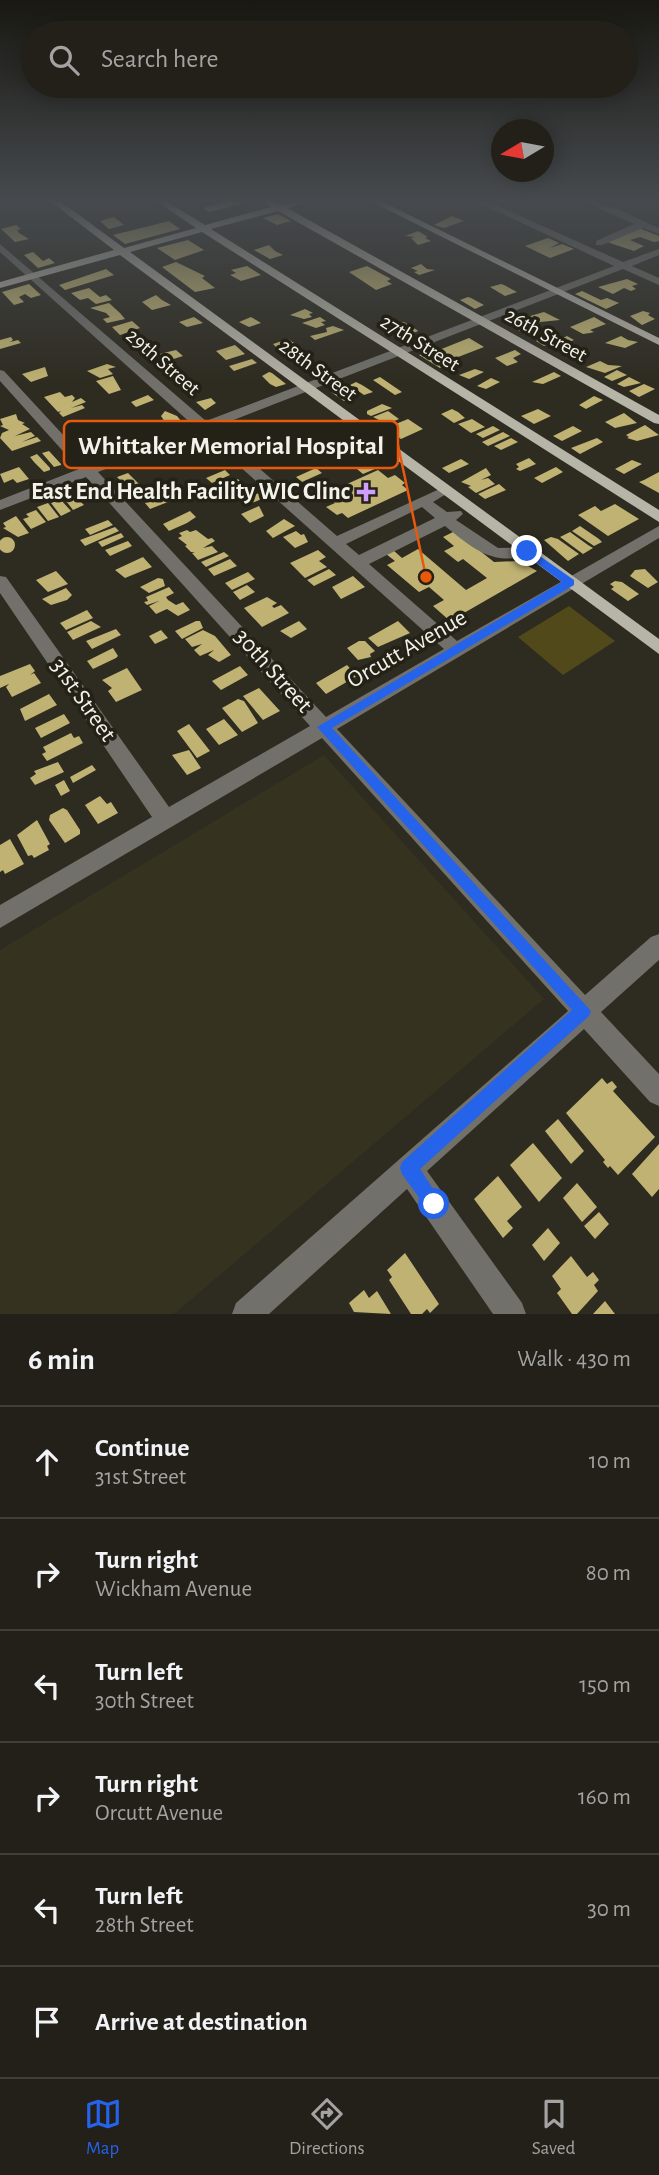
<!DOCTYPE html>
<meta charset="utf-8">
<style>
:root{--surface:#222018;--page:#2a2821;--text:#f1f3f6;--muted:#a2a3a2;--line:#3f3e37;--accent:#2563eb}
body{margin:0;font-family:"Alegreya Sans",sans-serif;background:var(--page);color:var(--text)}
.compass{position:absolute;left:491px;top:119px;width:63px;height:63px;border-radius:50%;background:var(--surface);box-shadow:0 4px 18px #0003;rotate:260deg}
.stop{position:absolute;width:21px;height:21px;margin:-16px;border:5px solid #2563eb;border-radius:50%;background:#fff}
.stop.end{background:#2563eb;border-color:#fff;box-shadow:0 2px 7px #0008}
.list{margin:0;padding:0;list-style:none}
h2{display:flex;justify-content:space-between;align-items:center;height:91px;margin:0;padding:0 28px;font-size:30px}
h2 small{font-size:23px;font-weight:400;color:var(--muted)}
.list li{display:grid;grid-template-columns:46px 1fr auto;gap:21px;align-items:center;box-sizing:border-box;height:112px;padding:0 28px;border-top:2px solid var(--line)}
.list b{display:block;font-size:26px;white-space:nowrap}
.list p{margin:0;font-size:23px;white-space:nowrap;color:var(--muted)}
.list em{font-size:23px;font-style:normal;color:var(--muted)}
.icon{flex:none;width:38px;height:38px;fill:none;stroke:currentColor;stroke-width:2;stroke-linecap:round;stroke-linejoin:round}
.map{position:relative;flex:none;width:659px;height:1314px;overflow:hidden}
.search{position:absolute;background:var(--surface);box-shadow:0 4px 18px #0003;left:21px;right:21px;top:21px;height:77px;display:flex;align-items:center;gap:18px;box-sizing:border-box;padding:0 24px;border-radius:38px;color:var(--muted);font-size:26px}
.sheet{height:763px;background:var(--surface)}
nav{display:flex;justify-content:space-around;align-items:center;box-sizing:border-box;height:98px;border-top:2px solid var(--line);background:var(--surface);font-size:19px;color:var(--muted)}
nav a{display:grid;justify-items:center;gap:4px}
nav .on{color:var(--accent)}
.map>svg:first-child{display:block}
</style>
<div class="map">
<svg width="659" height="1314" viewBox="0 0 659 1314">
<rect width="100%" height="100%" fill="#2e2b20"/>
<path fill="#363220" d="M324 755 544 999 174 1314H0V950Z"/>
<path fill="#52491b" d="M569 606 615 641 563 675 518 637Z"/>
<path fill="#bfb272" d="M230 201 248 202 209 212 203 208Z
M278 214 291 221 277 225 263 218Z
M452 216 464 221 444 228 434 225Z
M114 217 124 225 109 229 100 221Z
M169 221 180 229 125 244 113 235Z
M16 225 21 229 17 230 19 233 29 239 15 242 1 229Z
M639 228 659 236V241L654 242 640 237 630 240 644 246 634 251 604 241Z
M418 231 428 237 425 238 431 241 418 245 411 238 415 237 405 236Z
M548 238 559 243 550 248 562 244 574 249 550 258 525 246Z
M188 240 204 250 175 260 157 248Z
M269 245 275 251 283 255 270 259 254 250Z
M33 252 43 261 49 258 55 263 38 268 24 255Z
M176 262 205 276 202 278 215 288 195 292 162 267Z
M421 264 427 269 435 270 419 275 414 272 418 271 411 268Z
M247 266 261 275 241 281 230 275 236 273 231 270Z
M367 266 391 279 387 281 392 284 376 290 349 272Z
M106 269 114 275 65 290 59 285Z
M627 279 638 284 632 286 636 289 631 291 624 288 613 294 598 287Z
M29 284 41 295 31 298 25 294 19 297 24 302 14 305 2 292Z
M501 284 504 285 517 292 505 296 490 287Z
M89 288 100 297 106 295 112 300 96 304 88 298 80 300 71 293Z
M582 291 601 300 607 298 619 303 606 309 575 294Z
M156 295 162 300 171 305 152 310 142 302Z
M468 297 471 298 484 305 475 309 460 300Z
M109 303 120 313 125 319 107 323 103 319 110 317 106 313 90 308Z
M305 309 313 313 309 314 312 317 304 319 290 315Z
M643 311 650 313 648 315 655 319 642 325 630 316Z
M544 312 560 320 540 322 522 332 505 323Z
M194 317 203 323 187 327 179 322Z
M251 317 261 323 249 327 239 322Z
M320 317 326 321 321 322 325 325 316 328 302 323Z
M594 317 606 324 590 330 594 332 590 333 583 334 570 327Z
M132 321 140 328 120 335 112 327Z
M404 322 417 330 418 331 404 337 390 327Z
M333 326 344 330 315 340 310 336 327 332 326 328Z
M549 335 559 340 567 336 574 340 559 346 552 342 544 346 536 341Z
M621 336 628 340 638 342 625 348 605 343Z
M11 337 13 340 10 342 18 340 21 343 0 349V340Z
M469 338 484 347 453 359 439 350Z
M288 339 300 347 282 353 273 344Z
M235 345 245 354 226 360 216 351Z
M176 350 183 356 164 362 155 355Z
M515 350 521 354 513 358 518 362 507 366 495 358Z
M427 352 448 365 440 368 419 355Z
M252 359 257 363 234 371 229 366Z
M600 361 608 365 622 366 605 373 586 367Z
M107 364 116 367 108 369 113 374 100 378 87 371Z
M45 367 48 376 31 382 22 374Z
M475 369 484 372 469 379 459 375Z
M617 370 627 375 612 381 604 377Z
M269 372 272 373 286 384 276 387 270 384 262 376Z
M554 372 561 376 543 384 532 382Z
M113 376 121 390 109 394 96 381Z
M380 377 402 392 395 395 373 380Z
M629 377 641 383 624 387 617 384Z
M491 378 500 382 486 389 477 386Z
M356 382 362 385 373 392 364 395 350 385Z
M644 384 655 389 639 397 629 391Z
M340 388 351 396 353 398 344 401 331 392Z
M60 392 65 397 72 395 75 398 72 402 81 398 86 402 71 408 82 405 85 408 63 417 59 413 61 411 58 412 44 397Z
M148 395 154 400 136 407 131 402Z
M594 396 603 400 586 409 579 405Z
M211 398 216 403 205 410 196 402Z
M382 404 392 408 371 416 367 414V411Z
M452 409 458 412 465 418 454 423 441 414Z
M538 409 551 416 534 424 521 416Z
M165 411 177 416 181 421 167 425 161 416Z
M388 411 399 419 387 424 373 417Z
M624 413 637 423 615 428 605 422Z
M16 414 18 420 25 423 22 424 30 429 15 436 31 432 35 436 22 442 37 437 41 441 12 451 0 438 2 433 9 430 0 426 3 425 0 419Z
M408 419 423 429 401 439 386 428Z
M472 419 485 427 471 433 458 424Z
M156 420 162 427 140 435 134 428Z
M645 425 659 435 637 441 627 438 629 437 626 435Z
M493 426 500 430 483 438 476 434Z
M573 426 582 431 562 441 553 436Z
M503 432 510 436 488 446 482 442Z
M511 438 518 442 501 450 494 446Z
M597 438 603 442 580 454 571 448Z
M49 451 61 464V465L54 467 42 453Z
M37 454 50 468V470L44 472 34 462 30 457Z
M529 458 536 464 520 471 516 469 519 467 516 464Z
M461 459 469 464 449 473 442 468Z
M632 460 642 464 624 474 615 469Z
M376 461 382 466 363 474 357 469Z
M19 467 29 479 17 483 13 479 4 483 0 474Z
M556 467 563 472 542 483 534 478Z
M316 468 322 473 302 482 296 477Z
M486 468 491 475 481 480 488 478 495 484 476 493 468 487 471 486 461 482Z
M225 470 230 475 212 483 206 478Z
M378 470 388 478 395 475 405 483 402 485 408 490 348 518 342 513 337 515 326 507 335 503 325 494Z
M659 472V493L639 482 644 480Z
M128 473 139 484 128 489 117 477Z
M238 479 247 489 226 497 215 489Z
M499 484 506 490 485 499 478 494Z
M259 493 264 498 245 506 239 500Z
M73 494 84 505 73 510 63 497Z
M167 495 173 500 150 509 145 503Z
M60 499 71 511 61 516 51 503Z
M48 503 59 517 48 521 37 507Z
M615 504 639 519 608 536 578 515 595 506 601 511Z
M259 506 264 516 250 523 241 514Z
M36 510 46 522 31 529 23 519 29 517 26 514Z
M190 511 196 517 187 523 169 531 163 524Z
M16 516 29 533 18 537 3 528 6 527 3 523Z
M284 519 295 526 273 538 266 531Z
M108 520 113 525 90 535 85 529Z
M580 526 599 539 602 542 594 546 572 531Z
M115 527 119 531 85 546 80 540Z
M187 530 190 532 196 530 208 539 212 538 215 541 203 548 212 546 218 552 198 560 192 553 195 552H191L185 546 187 545 178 538 182 536 179 533Z
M296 531 301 535 304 534 308 542 295 548 283 537Z
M455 531 494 562 519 561 537 571 450 621 433 606 444 600 429 587 419 592 387 565 395 561 386 554 393 550 402 558 418 549 466 590 487 578 463 559 458 562 444 551 454 546 443 537Z
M570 532 588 545 593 548 583 554 560 537Z
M121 533 124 537 102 547 98 542Z
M-1 545a8 8 0 1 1 16 0a8 8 0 1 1-16 0Z
M551 537 558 539 579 554 568 561 544 540Z
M128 541 132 546 110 556 105 550Z
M318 550 326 557 319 561 327 567 305 578 298 571 316 562 298 571 290 563Z
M224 552 229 556 206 567 201 562Z
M143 557 152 567 125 578 115 570Z
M230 559 237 566 214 576 208 569Z
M329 569 336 575 314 586 307 580Z
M645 569 658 582 648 588 630 576 635 570Z
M56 571 68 584 48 592 36 580Z
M248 572 255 579 232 590 225 583Z
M353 576 365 587 341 599 332 587Z
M158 578 163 579 165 586 149 593 140 587Z
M615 581 622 582 639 594 628 601 611 589 614 587 610 584Z
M247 585 255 592 240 600 233 592Z
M169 587 174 593 166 597 168 600 176 605 183 602 190 610 178 616 167 609 156 614 149 606 159 601 147 605 144 602 148 601 146 597Z
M66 588 72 595 67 600 51 605 42 599Z
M267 597 277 603 272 606 274 608 281 605 289 613 262 627 244 608Z
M87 610 93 618 66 630 60 623Z
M91 621 101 627 73 640 67 632Z
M196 621H200L203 628 182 639 175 631Z
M299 621 307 629 291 638 280 631Z
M398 621 410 633 378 647 368 638Z
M116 629 121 635 92 649 86 641Z
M161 630 168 638 155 644 149 636Z
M203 630 215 636 231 655 219 662 208 655 214 650 200 656 194 650 202 644 192 647 185 639Z
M359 641H365L375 651 370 654 371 657 358 660 347 648Z
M113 648 118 656 116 658 93 669 87 661Z
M30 664 35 671 30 675 34 673 41 683 12 697 6 687 9 684 0 688V676Z
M347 665 357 676 326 694 316 683Z
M240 666 248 675 221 690 212 681Z
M127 668 142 690 116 702 108 691 112 688 102 680Z
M259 688 280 711 263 720 243 696Z
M49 694 57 705 25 721 20 709Z
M238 699 244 701 258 723 242 732 222 708Z
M64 714 70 723 41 738 35 728Z
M224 719 238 735 219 745 206 729Z
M189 724 210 751 197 758 177 731Z
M71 733 74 738 79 736 83 743 47 761 42 754 46 752 43 747Z
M189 750 201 768 187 775 172 755Z
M58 762 64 772 35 785 30 778 36 774 34 771Z
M92 765 96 770 73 783 70 777Z
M64 780 70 791 61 796 55 785Z
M100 796 107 804 111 802 118 813 98 824 85 805Z
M63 808 67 810 80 830V834L65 843 49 820 50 815Z
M37 820 50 844 47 846 49 850 34 858 32 855 28 856 17 835Z
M10 839 24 864 5 874 3 870 0 872V845Z
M602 1078 607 1084 612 1081 617 1087 613 1091 655 1137 618 1175 610 1166 608 1168 603 1162 605 1160 566 1113Z
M558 1119 584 1151 571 1164 545 1131Z
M533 1143 562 1178 539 1202 510 1165Z
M659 1144V1189L652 1197 632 1174Z
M498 1176 522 1207 507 1221 513 1228 503 1238 474 1199Z
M577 1183 597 1207 582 1222 563 1198Z
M599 1212 609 1224 595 1239 584 1226Z
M548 1228 560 1243 544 1261 532 1245Z
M405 1253 439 1304 430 1313 427 1309 422 1314H411L389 1280 392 1277 387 1270Z
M571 1256 587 1277 593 1272 599 1280 594 1285 598 1291 577 1314H572L557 1293 561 1289 552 1276Z
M364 1290 369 1298 377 1291 391 1314 354 1312 349 1303Z
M605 1301 615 1314H593Z"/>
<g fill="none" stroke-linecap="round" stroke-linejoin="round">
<path fill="#71706a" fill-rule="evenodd" d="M475 201H487L623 262 659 249V255L632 266 659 278V285L623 269 213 428 337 536 446 486 453 490 433 502 447 512 461 511 463 514 456 520 498 548 532 547 535 551 532 555C492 566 475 550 445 526L369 564 457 641 659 526V538L337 729 585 995 651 937 659 934V960L601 1012 659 1074V1106L650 1102 584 1029 427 1171 522 1303 526 1314H493L407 1189 269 1314H232L236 1303 568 1011 322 738 0 928V905L152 817 0 593V576L6 577 169 807 310 726 86 477 0 510V500L79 469 0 381V370L4 371 91 465 194 426 0 252V244L206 421 614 266ZM201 432 444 649 326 717 98 472ZM422 507 435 518 359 555 346 544Z
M582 201C608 201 635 218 659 228V234L643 228 602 245H596V241L634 224Z"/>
<path fill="#b7b4a8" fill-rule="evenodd" d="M50 201H60L124 248 196 228 156 201H166L205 225 271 207 263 201H274L280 205 307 201 287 208 659 415V424L654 423 278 211 211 229 659 510V522L202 232 130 252 659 639V654L120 255 0 288V282L114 250Z
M370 201H381L659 338V345Z"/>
</g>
<linearGradient id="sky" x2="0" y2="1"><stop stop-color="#191812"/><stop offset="0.52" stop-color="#464a4e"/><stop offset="1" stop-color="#464a4e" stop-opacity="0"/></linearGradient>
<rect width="659" height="385" fill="url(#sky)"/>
<path fill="#2563eb" d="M527 547 574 580V585L332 728 591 1011 589 1016 420 1169 443 1204 440 1210 434 1213 428 1210 402 1174 400 1168 402 1162 572 1010 317 727 562 582 523 553 522 551Z"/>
<path fill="#d19dfe" stroke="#242216" stroke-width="2.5" d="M362.5 481.5h7v7h7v7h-7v7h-7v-7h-7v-7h7z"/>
<g text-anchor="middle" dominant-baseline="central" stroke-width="7" stroke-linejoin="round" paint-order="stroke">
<g font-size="21" fill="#f3f2eb" stroke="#242216">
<text transform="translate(546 335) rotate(29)">26th Street</text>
<text transform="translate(420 343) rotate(32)">27th Street</text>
<text transform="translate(163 362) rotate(41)">29th Street</text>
<text transform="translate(318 370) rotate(36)">28th Street</text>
</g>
<g font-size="24" font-weight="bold" fill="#f3f2eb" stroke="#242216" text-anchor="end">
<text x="350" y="492">East End Health Facility WIC Clinc</text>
</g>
<g font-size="24" fill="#f3f2eb" stroke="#242216">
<text transform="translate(407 649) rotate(-30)">Orcutt Avenue</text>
<text transform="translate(273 671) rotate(48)">30th Street</text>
<text transform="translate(83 700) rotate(55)">31st Street</text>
</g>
</g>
<path fill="none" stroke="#e8590c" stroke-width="2.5" d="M426 577L398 445"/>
<circle fill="#e8590c" stroke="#242216" stroke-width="2.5" cx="426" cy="577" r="7"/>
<rect fill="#242216" stroke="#e8590c" stroke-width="2.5" x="64" y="421" width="334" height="47" rx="7"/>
<g font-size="26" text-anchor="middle" font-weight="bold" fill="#f3f2eb">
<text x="231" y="454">Whittaker Memorial Hospital</text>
</g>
</svg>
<svg class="compass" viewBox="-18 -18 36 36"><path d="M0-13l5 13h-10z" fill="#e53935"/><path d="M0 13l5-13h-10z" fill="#a2a3a2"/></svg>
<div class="stop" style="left:434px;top:1204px"></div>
<div class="stop end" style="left:527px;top:551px"></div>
<div class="search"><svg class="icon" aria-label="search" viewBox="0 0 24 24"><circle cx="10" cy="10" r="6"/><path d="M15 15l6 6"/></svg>Search here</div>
</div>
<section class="sheet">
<h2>6 min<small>Walk · 430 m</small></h2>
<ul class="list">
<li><svg class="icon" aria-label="ahead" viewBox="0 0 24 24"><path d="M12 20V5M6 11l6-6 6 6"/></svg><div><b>Continue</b><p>31st Street</p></div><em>10 m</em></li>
<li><svg class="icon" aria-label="right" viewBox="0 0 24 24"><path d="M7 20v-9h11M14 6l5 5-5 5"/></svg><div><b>Turn right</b><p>Wickham Avenue</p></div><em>80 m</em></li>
<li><svg class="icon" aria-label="left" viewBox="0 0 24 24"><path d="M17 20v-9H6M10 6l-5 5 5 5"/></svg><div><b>Turn left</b><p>30th Street</p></div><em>150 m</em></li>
<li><svg class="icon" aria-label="right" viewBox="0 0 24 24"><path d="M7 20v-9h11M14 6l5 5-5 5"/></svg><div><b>Turn right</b><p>Orcutt Avenue</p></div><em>160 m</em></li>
<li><svg class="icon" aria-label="left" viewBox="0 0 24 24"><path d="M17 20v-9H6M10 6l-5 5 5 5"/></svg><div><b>Turn left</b><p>28th Street</p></div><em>30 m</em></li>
<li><svg class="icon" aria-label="arrive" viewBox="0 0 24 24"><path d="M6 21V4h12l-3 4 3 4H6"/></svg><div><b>Arrive at destination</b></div></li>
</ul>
</section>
<nav>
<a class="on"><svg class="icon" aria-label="map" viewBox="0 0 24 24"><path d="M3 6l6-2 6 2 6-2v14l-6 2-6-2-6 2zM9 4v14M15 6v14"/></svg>Map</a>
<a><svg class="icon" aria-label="directions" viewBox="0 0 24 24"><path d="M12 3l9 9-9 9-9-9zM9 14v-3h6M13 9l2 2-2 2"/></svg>Directions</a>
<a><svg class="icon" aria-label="saved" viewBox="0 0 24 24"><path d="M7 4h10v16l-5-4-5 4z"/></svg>Saved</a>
</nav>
